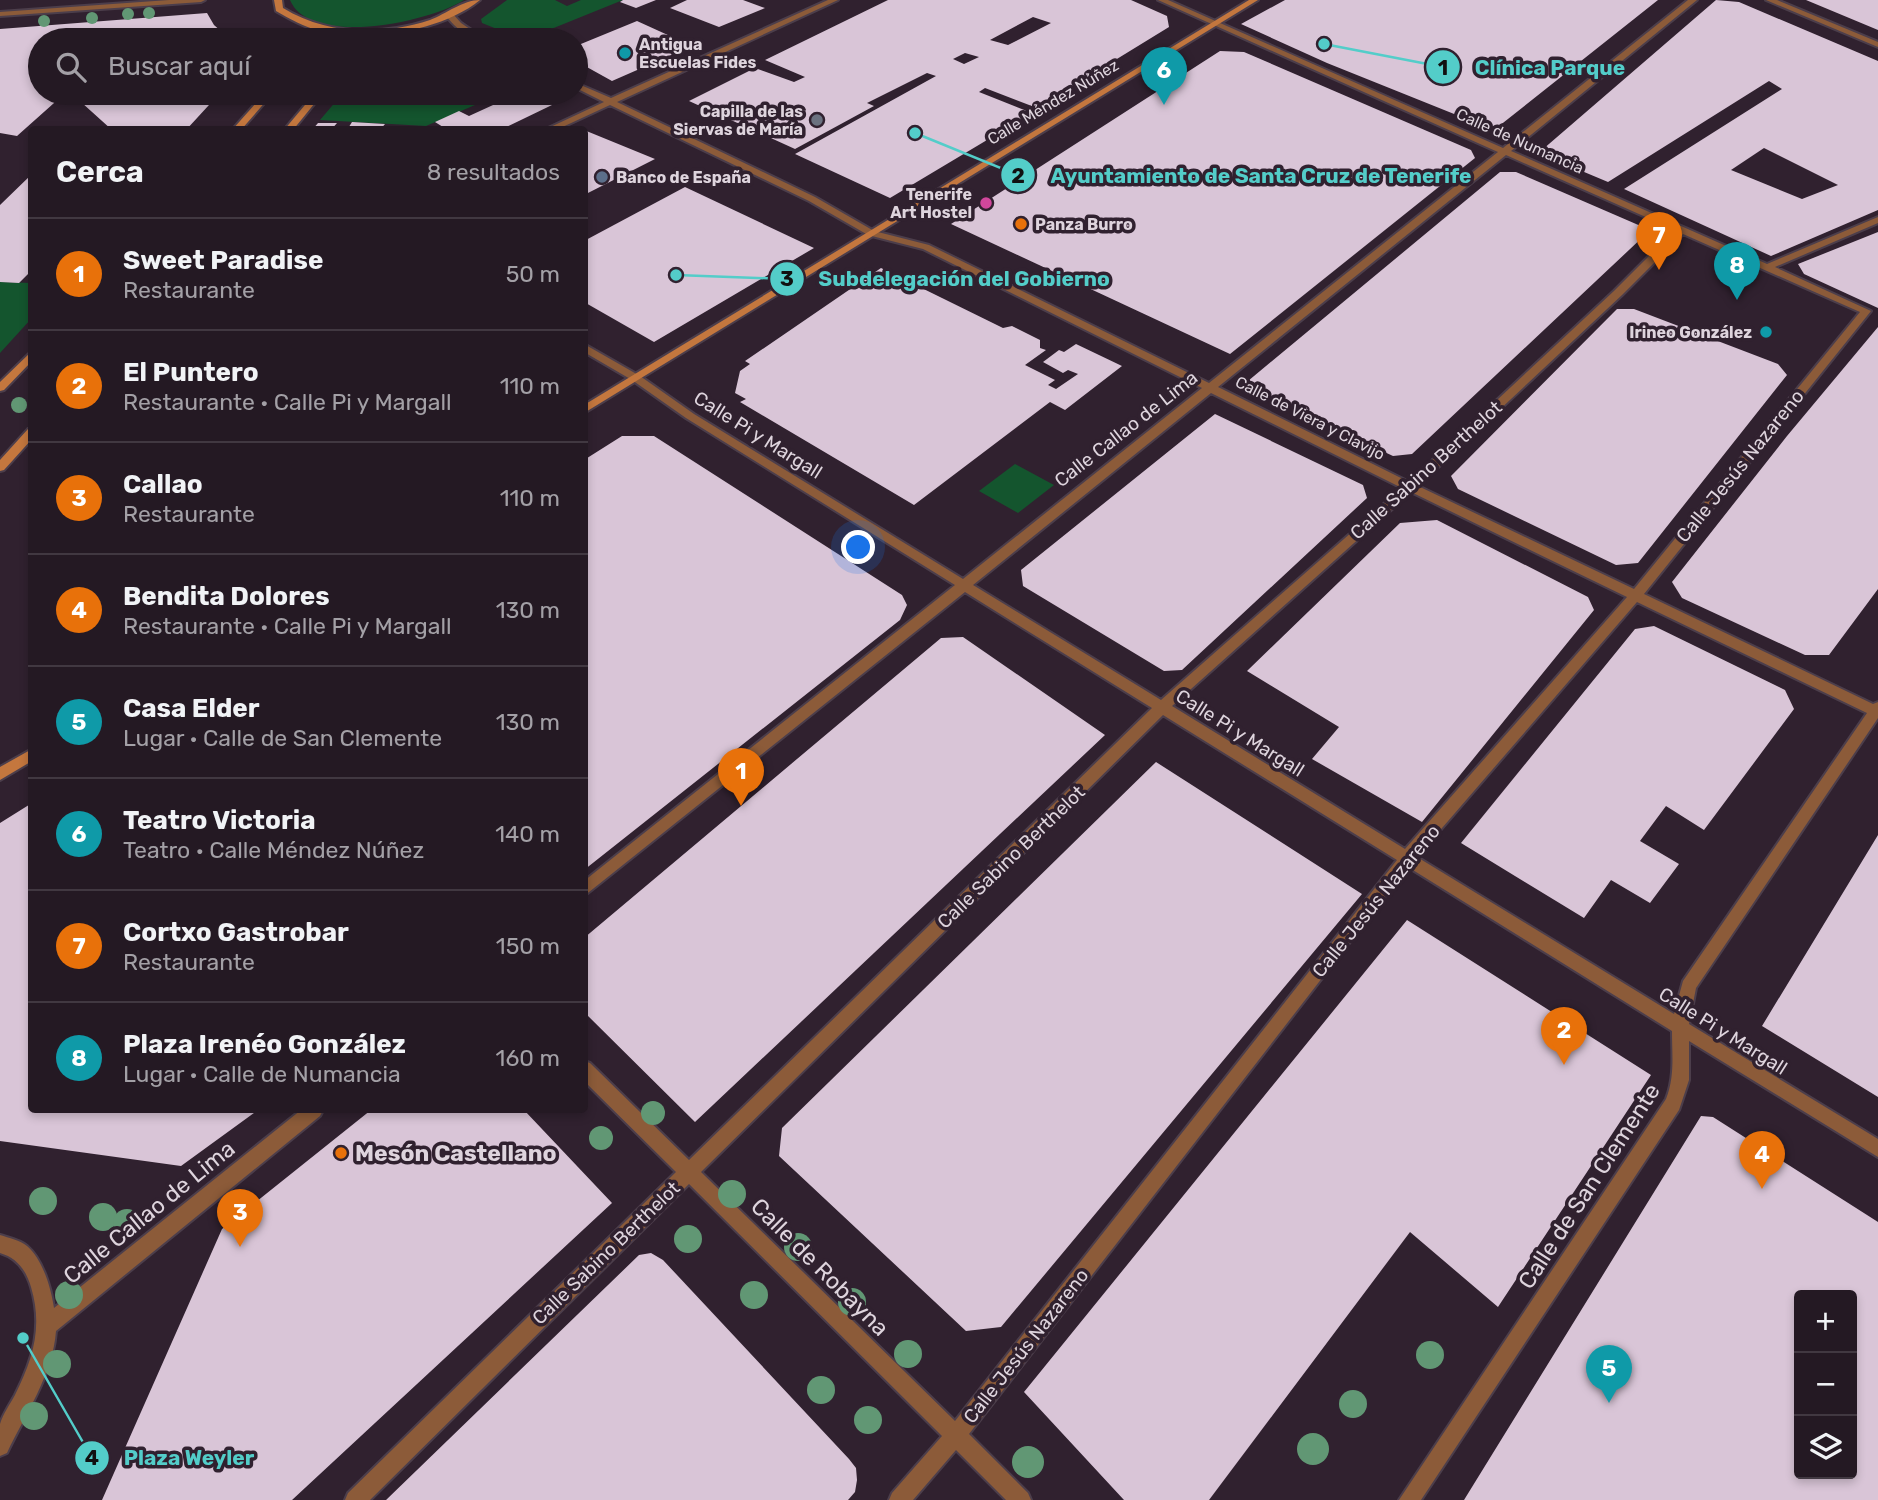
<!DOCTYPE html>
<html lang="es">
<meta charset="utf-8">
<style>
:root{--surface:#241923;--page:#302630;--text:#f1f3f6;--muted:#a3a0a6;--line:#413841;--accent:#1a73e8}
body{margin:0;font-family:Rubik,sans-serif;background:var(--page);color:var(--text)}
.controls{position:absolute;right:21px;bottom:21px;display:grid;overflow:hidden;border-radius:7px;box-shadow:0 4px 10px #0003}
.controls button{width:63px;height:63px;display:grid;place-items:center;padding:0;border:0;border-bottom:2px solid var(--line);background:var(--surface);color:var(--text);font:35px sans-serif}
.you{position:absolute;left:859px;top:548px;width:24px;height:24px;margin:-18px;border:5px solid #fff;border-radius:50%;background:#1a73e8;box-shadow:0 0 0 10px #1a73e833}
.badge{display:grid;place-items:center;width:46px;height:46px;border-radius:50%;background:var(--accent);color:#fff;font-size:23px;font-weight:700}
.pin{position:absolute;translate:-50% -58px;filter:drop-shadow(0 2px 4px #0008)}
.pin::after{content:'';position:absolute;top:37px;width:24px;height:21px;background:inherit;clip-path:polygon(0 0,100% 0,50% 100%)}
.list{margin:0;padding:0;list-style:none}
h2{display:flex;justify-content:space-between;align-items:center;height:91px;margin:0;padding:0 28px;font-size:30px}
h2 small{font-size:23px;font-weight:400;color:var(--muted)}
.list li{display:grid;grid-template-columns:46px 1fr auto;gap:21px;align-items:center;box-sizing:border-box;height:112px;padding:0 28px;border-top:2px solid var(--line)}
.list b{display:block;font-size:26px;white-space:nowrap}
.list p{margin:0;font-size:23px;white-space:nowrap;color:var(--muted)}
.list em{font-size:23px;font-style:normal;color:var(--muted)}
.icon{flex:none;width:38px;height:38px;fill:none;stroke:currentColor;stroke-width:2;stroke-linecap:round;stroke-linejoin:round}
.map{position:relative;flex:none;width:1878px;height:1500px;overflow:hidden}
.search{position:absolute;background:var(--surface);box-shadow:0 4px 10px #0003;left:28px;top:28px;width:560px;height:77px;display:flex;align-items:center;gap:18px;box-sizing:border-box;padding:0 24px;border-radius:38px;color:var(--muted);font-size:26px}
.panel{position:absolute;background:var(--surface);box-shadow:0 4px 10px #0003;left:28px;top:126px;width:560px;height:987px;border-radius:7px}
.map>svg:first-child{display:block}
</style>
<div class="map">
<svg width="1878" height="1500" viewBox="0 0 1878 1500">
<rect width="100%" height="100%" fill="#30212f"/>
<path fill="#14552e" d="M290 0H464C430 22 310 48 290 0Z
M507 0H555L567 6 581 0H623L524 40 482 23 481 19Z
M343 93H503L426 126 320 120Z
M0 282 32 283 31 319 0 353Z
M1015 464 1054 485 1018 513 979 491Z"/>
<path fill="#d9c5d7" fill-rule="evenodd" d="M623 0H656L636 8 620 2Z
M687 0H743L765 8 719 27 670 8Z
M888 0H1131L1167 16 1169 27 1037 108 985 88 979 92 1032 113 890 198 795 154 936 76 927 73 867 103 874 106 795 149 689 101 755 68 794 82 805 77 765 60ZM1033 17 1051 23 1008 45 990 40ZM965 53 979 57 964 64 953 59Z
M1285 0H1658L1494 130 1327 63 1241 24Z
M1716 0 1739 2 1878 61V210L1771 256 1624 189 1782 89 1769 81 1608 182 1546 156 1542 150ZM1764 148 1838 185 1802 199 1731 170Z
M1806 0H1878V30Z
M207 13 214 25 231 40H40V93L69 94 63 95 17 136 0 133V29Z
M637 21 692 46 612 81 576 61V46Z
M1220 51 1244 52 1471 150 1475 158 1230 354 951 224Z
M71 93H220L186 130H112Z
M404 93H454L450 97 404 95Z
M519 93H528L552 105 500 130H439L443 127 435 122 459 111 469 116Z
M352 122 385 124 380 130H347Z
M318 123H337L331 130H312Z
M584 130 655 159 584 195Z
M1500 172H1516L1643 227 1646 234 1412 454 1393 456 1251 390 1248 381Z
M32 174V270L19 283 0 282V205Z
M685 187 814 248 654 342 584 302V241Z
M1878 232V308L1804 274 1798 264Z
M881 268 1003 328 1012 326 1040 340V348L1046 350 1025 365 1055 380 1048 385 1056 389 1078 374 1068 370 1063 373 1043 362 1059 350 1064 352 1076 344 1122 366 1065 410 1050 402 914 505 740 402 746 399 735 393 740 371 750 364 745 361Z
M1617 309H1634L1778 364 1787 375 1638 563 1616 565 1458 489 1451 476Z
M1878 327V589L1829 655H1805L1682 598 1672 582 1787 436Z
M1215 414 1363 485 1367 498 1182 670 1164 671 1023 586 1021 570Z
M622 436H654L902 595 907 605 900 620 584 870V460Z
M1437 520 1588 597 1594 610 1422 822 1312 759 1339 727 1247 671 1400 523Z
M1654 626 1785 690 1794 709 1704 830 1666 806 1640 841 1679 864 1650 903 1611 880 1584 918 1461 843 1635 629Z
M963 637 1105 735 695 1122 584 1012V938L941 638Z
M1156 762 1362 894 1001 1327 966 1331 779 1156 782 1128Z
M32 803V1110H258L181 1166 0 1141V823Z
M1878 835V1097L1762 1026Z
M1407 920 1651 1075 1498 1307 1410 1232 1209 1500H1124L1024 1392Z
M371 1110H524L612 1203 292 1500H102L222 1229Z
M1701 1116 1713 1117 1878 1222V1500H1464ZM1799 1295H1852V1474H1799Z
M651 1253 663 1260 849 1459 856 1468 857 1480 855 1492 848 1500H386L639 1255Z"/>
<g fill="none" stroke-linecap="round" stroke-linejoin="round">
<defs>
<path id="street" d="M169 0H205L201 2 0 16V12Z
M828 0H838L617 102 815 197 874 231 929 245 1209 383 1498 152 1158 0H1168L1503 148 1688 0H1697L1511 151 1767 264 1878 217V223L1775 267 1871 311 1644 594 1873 704 1878 702V718L1696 988 1689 1024 1878 1139V1157L1689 1041V1080L1679 1110 1421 1500H1399L1666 1099C1675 1076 1672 1055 1672 1031L1408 867 969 1434 1028 1493 1031 1500H1006L956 1450 913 1500H889L892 1493 942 1436 689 1184 370 1500H345L348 1493 676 1172 584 1081V1061L590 1063 689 1160 1152 708 965 592 584 896V881L955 585 686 418 632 380 584 352V344L640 376 694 414 963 579 1202 388 923 249 868 235 809 201 610 105 556 130H544L604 102 576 88V83L611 98ZM1506 155 1675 230 1614 291 1409 482 1218 387ZM1683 234 1860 312 1634 589 1418 486 1622 295ZM1211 393 1402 488 1161 700 973 585ZM1411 492 1627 597 1405 849 1172 706ZM1637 602 1867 713 1683 981 1674 1014 1417 857ZM1163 715 1397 860 955 1421 701 1172Z
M1766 0H1777L1878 42V47Z
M447 14H453L461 23 486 40C470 41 456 28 446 16Z
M301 1110H323L320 1116 56 1331C53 1374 25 1415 7 1453L0 1456C0 1446 0 1433 0 1424 3 1414 10 1404 15 1395 33 1359 43 1327 31 1287 26 1270 17 1258 0 1253V1235C9 1238 20 1240 27 1246 43 1260 51 1288 54 1308Z"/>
<path id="secondary" d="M274 0H282L283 8C327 35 381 36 430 20 446 14 463 0 480 0 442 31 367 43 320 31 304 27 290 19 276 11Z
M1249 0H1258L584 413V405Z
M265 93H273L241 130H232Z
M315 93H323L293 130H284Z
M32 351V361L4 390 0 391V382Z
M32 428V439L4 470 0 471V460L28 429Z
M32 749V761L0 780V767Z"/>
</defs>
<use href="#street" stroke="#4c3e4b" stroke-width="4"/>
<use href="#secondary" stroke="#4c3e4b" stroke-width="4"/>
<use href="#street" fill="#8c5b39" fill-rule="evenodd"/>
<use href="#secondary" fill="#c4773e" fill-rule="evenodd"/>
</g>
<g fill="#619774">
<circle cx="149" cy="13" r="6"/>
<circle cx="128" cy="14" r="6"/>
<circle cx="92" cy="18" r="6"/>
<circle cx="44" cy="21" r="6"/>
<circle cx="19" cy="405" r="8"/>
<circle cx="653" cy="1113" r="12"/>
<circle cx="601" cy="1138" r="12"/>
<circle cx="732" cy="1194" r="14"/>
<circle cx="43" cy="1201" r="14"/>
<circle cx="103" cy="1217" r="14"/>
<circle cx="127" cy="1223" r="14"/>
<circle cx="688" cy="1239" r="14"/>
<circle cx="798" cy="1247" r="14"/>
<circle cx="69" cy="1295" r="14"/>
<circle cx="754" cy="1295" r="14"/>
<circle cx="852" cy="1302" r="14"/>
<circle cx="908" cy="1354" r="14"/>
<circle cx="1430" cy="1355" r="14"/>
<circle cx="57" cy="1364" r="14"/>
<circle cx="821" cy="1390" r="14"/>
<circle cx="1353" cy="1404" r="14"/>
<circle cx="34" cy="1416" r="14"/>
<circle cx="868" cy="1420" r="14"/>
<circle cx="1313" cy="1449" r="16"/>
<circle cx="1028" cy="1462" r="16"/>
</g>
<g fill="#0f9aa8" stroke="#30212f" stroke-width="2.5">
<circle cx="625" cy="53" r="7"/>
<circle cx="1766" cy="332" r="7"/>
</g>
<circle fill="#6b7280" stroke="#30212f" stroke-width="2.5" cx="817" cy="120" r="7"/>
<circle fill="#5c6f8a" stroke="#30212f" stroke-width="2.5" cx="602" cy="177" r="7"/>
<circle fill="#d1479c" stroke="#30212f" stroke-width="2.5" cx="986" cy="203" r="7"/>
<g fill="#e8710a" stroke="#30212f" stroke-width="2.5">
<circle cx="1021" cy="224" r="7"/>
<circle cx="341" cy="1153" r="7"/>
</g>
<g text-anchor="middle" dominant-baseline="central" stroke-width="7" stroke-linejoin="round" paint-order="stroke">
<g font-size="16" font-weight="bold" fill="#ded4dd" stroke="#30212f" text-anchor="start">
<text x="639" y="44">Antigua<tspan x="639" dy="18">Escuelas Fides</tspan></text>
<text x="803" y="111" text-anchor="end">Capilla de las<tspan x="803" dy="18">Siervas de María</tspan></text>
<text x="616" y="177">Banco de España</text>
<text x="972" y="194" text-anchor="end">Tenerife<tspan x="972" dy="18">Art Hostel</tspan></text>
<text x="1035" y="224">Panza Burro</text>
<text x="1752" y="332" text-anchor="end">Irineo González</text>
</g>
<g font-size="16" fill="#ded4dd" stroke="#30212f">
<text transform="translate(1053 102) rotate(-31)">Calle Méndez Núñez</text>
<text transform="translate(1520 141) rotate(24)">Calle de Numancia</text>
<text transform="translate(1310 418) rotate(27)">Calle de Viera y Clavijo</text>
</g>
<g font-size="19" fill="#ded4dd" stroke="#30212f">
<text transform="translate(1126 429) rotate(-38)">Calle Callao de Lima</text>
<text transform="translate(758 435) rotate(32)">Calle Pi y Margall</text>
<text transform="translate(1740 466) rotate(-51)">Calle Jesús Nazareno</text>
<text transform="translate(1426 470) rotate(-42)">Calle Sabino Berthelot</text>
<text transform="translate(1240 733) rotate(32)">Calle Pi y Margall</text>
<text transform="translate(1011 857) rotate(-44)">Calle Sabino Berthelot</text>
<text transform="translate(1376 901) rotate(-51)">Calle Jesús Nazareno</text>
<text transform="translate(1723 1031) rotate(32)">Calle Pi y Margall</text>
<text transform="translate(606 1253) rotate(-44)">Calle Sabino Berthelot</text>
<text transform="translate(1026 1346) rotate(-52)">Calle Jesús Nazareno</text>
</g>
<g font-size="23" font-weight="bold" fill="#ded4dd" stroke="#30212f" text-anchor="start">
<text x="355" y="1153">Mesón Castellano</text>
</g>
<g font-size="23" fill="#ded4dd" stroke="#30212f">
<text transform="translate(1589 1186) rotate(-57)">Calle de San Clemente</text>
<text transform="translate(149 1212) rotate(-39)">Calle Callao de Lima</text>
<text transform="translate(820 1267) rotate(45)">Calle de Robayna</text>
</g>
</g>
<path fill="none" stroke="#53cdc9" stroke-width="2.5" d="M1324 44L1443 67M915 133L1018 175M676 275L787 279M23 1338L92 1458"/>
<g fill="#53cdc9" stroke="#30212f" stroke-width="2.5">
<circle cx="1324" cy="44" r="7"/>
<circle cx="915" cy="133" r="7"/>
<circle cx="676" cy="275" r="7"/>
<circle cx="23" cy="1338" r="7"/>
<circle cx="1443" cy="67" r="18"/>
<circle cx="1018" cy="175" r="18"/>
<circle cx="787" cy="279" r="18"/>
<circle cx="92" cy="1458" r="18"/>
</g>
<g font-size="21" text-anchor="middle" font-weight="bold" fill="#111">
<text x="1443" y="75">1</text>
<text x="1018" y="183">2</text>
<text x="787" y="286">3</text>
<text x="92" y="1465">4</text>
</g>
<g font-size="21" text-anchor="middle" font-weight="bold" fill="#53cdc9" stroke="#30212f" stroke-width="7" stroke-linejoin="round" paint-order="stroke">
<text x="1550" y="75">Clínica Parque</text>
<text x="1261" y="183">Ayuntamiento de Santa Cruz de Tenerife</text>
<text x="964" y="286">Subdelegación del Gobierno</text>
<text x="189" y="1465">Plaza Weyler</text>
</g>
</svg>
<div class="controls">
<button>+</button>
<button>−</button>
<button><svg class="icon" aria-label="layers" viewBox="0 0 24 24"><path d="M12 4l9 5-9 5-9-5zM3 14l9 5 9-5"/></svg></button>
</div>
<div class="you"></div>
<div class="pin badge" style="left:741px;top:806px;background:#e8710a">1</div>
<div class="pin badge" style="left:1564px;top:1065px;background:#e8710a">2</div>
<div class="pin badge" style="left:240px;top:1247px;background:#e8710a">3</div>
<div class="pin badge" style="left:1762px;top:1189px;background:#e8710a">4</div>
<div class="pin badge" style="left:1609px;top:1403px;background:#0f9aa8">5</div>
<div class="pin badge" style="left:1164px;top:105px;background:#0f9aa8">6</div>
<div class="pin badge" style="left:1659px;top:270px;background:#e8710a">7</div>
<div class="pin badge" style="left:1737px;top:300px;background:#0f9aa8">8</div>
<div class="search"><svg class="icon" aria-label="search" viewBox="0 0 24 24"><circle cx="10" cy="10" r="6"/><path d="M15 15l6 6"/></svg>Buscar aquí</div>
<section class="panel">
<h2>Cerca<small>8 resultados</small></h2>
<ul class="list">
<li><span class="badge" style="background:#e8710a">1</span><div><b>Sweet Paradise</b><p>Restaurante</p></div><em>50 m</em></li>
<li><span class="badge" style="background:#e8710a">2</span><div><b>El Puntero</b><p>Restaurante · Calle Pi y Margall</p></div><em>110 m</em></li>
<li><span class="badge" style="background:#e8710a">3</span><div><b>Callao</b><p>Restaurante</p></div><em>110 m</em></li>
<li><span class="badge" style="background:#e8710a">4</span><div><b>Bendita Dolores</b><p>Restaurante · Calle Pi y Margall</p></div><em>130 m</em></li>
<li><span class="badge" style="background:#0f9aa8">5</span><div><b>Casa Elder</b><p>Lugar · Calle de San Clemente</p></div><em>130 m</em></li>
<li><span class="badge" style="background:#0f9aa8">6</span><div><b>Teatro Victoria</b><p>Teatro · Calle Méndez Núñez</p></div><em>140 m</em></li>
<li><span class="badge" style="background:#e8710a">7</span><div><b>Cortxo Gastrobar</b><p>Restaurante</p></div><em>150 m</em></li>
<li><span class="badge" style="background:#0f9aa8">8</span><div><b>Plaza Irenéo González</b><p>Lugar · Calle de Numancia</p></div><em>160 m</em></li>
</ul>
</section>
</div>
